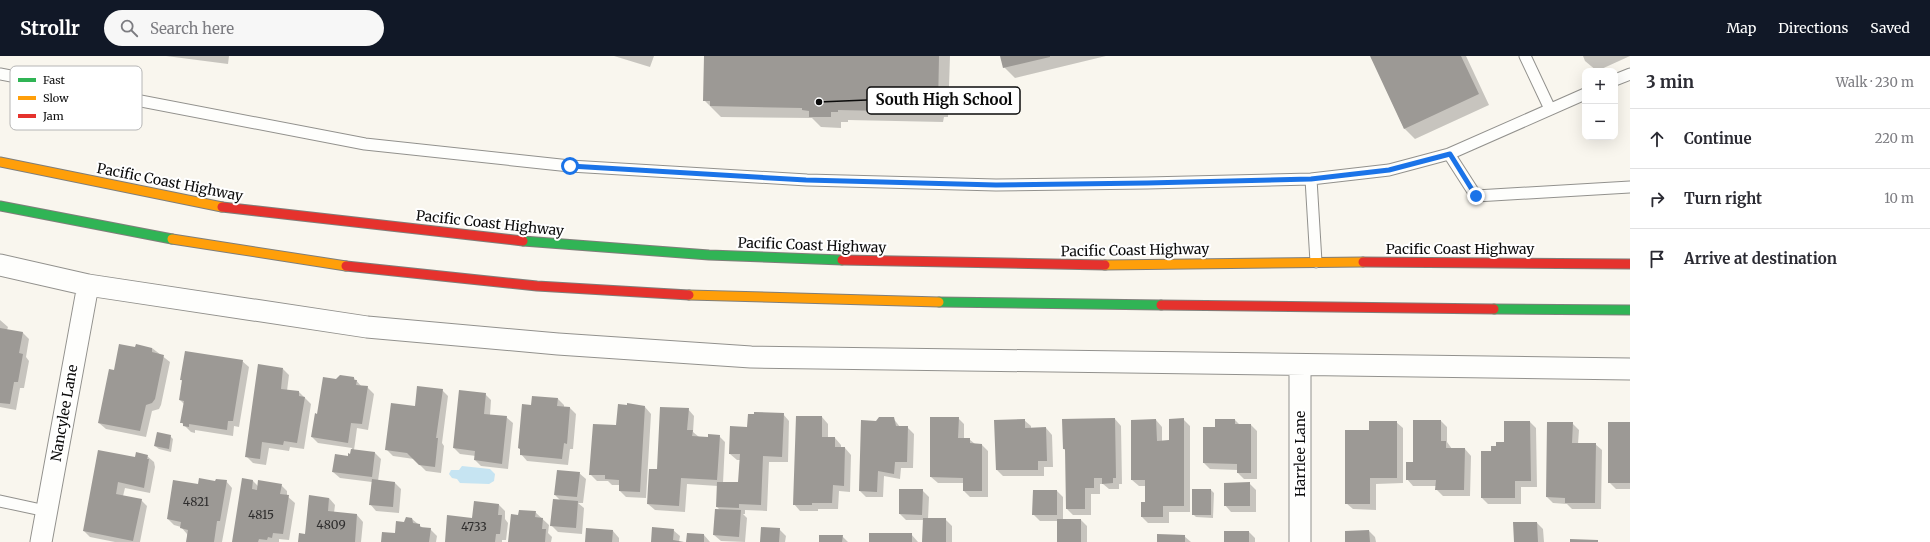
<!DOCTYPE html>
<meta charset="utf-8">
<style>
:root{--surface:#fff;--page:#f7f7f7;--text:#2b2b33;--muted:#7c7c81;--line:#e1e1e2;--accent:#111827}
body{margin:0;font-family:Merriweather,serif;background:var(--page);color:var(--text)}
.controls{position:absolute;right:12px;top:12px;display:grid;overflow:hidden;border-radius:8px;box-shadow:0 4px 16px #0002}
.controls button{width:36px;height:36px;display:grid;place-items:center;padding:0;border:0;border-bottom:1px solid var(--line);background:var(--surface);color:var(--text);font:20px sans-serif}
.stop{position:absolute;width:12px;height:12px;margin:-9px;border:3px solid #1a73e8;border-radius:50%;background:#fff}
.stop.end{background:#1a73e8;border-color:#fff;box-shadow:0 1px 4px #0008}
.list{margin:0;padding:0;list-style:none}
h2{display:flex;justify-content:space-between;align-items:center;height:52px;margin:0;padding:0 16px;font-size:17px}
h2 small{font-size:13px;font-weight:400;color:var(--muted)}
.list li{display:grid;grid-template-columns:26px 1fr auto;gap:12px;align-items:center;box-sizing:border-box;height:60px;padding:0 16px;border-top:1px solid var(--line)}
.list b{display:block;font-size:15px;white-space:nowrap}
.list em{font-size:13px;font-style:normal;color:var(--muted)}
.icon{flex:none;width:22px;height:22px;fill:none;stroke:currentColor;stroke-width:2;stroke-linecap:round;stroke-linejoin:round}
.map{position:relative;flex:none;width:1630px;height:486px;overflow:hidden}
header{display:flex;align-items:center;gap:24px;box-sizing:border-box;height:56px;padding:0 20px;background:var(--accent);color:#fff}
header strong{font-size:19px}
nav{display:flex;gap:22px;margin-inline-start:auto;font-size:14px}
.search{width:280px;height:36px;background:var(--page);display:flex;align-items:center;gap:10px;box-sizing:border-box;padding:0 14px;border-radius:22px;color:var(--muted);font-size:15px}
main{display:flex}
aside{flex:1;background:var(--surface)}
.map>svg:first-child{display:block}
</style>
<header>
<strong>Strollr</strong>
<div class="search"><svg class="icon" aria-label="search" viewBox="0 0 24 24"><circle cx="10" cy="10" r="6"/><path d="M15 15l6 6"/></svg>Search here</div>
<nav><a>Map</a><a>Directions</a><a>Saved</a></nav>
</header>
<main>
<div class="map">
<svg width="1630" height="486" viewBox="0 0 1630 486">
<rect width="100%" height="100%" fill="#f9f6ee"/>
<path fill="#c6e4f2" d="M462 410 490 413 495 418 494 425 489 428 460 427 457 423 452 422 449 418 451 414H459Z"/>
<path fill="#0003" d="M166 0H229L228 8Z
M614 0H654L650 11Z
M705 0H950L948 61H944L943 66 848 64V66H841V72L821 71 812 62 721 61 704 44Z
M1001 0H1106L1015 22 1004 11Z
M1371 0H1466L1489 49 1415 83 1404 72Z
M1583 0H1630L1597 15 1585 5Z
M0 264 8 271 7 274 23 277 29 283 26 301 29 305 24 332H20L16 354 0 351Z
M136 292H152L170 306 161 349 159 353 152 355 146 381 106 373 99 367 114 316Z
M242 305 249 311 239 371 234 370 233 380 195 374V377L191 376 181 366 184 348 180 344 183 325 181 324Z
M283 313 289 319 287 335 299 336 311 348 304 393 290 391 289 395 269 392 266 409 253 407 246 400Z
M354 322 362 331H367L374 338 368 374 357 372 354 394 375 397 381 403 378 425 395 427 401 433 399 457 376 455 370 448 372 426 340 422 333 416 351 399 352 392 318 387 312 381 318 359 337 324Z
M442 334 448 340 442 387 444 390 441 417 426 415 414 403 393 400 386 393 416 351Z
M485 338 491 344 490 359 506 361 513 367 508 413 481 410 475 404 476 400 460 398 454 392Z
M558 343 564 349V352H570L576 358 573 393H570L568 409 527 405 521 398 532 350Z
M645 351 651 358 646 442 626 441 620 435V429H612L608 425H597L590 418 617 370Z
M688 353 694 360 693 376 699 381 709 382 719 380 725 386 723 427H739L740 404H737L730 398 748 372 783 358 789 365 788 406H769L767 455 745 454V458H743L747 462 745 486 721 485 714 479 720 454 717 451 718 430 687 428 685 456 655 454 648 448 658 415Z
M797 361H822L828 368V382H835L841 389V392H845L851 399 850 436 839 435 838 453H818V455H800L794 448Z
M893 362 900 371H907L914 378 913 412H901L900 423 884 420 883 441H866L860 435 876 366Z
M958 362 964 368V383H969L975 388 982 389 988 395V441H970L964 435V427H938L931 421Z
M1115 363 1121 370 1122 428H1119V433H1109L1103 428H1100V438H1091V459H1073L1067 453 1066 395 1064 393 1063 364Z
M1183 363 1190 370V456H1169V467H1148L1142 461 1146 447V430H1139L1132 424 1156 364 1162 371V385H1170Z
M1024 364 1031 370V373L1046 372 1052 379 1053 411H1044V420H1003L997 414 995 365Z
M1235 364 1240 369H1251L1257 375V423H1244L1238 417V414L1210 413 1204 407 1216 372Z
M1441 365 1447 371V386L1452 393H1465L1471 400 1470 440H1443L1436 433V430H1413L1407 423 1414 407Z
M1396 366 1403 372V427L1376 428V454L1353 453 1346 447 1370 375Z
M1530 366 1536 372 1537 431H1521V448H1488L1482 442 1492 396Z
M1548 367H1572L1579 374 1578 388H1595L1602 394 1601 453H1572L1567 448 1553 447 1547 441Z
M1630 367V433H1616L1609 426Z
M170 380 173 383 171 396 159 393 155 390Z
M99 395 136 402 147 400 154 406 155 411 150 437 125 432 123 440 141 444 147 450 140 486H115L90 481 84 475Z
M579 417 586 423 583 447H578L584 452 582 478 558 476 551 469 561 445 555 439Z
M243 423 253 425 259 431 281 429 287 435V440L295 447 289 484 279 483V486H233Z
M226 425 232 432 222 486H187V478L181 471 174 469 168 463 199 429Z
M1249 427 1256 434V456H1231L1225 449Z
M922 434 929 441 928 463H945L952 470V486H923L924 464H906L900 458Z
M1211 434 1214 437 1213 462 1196 461 1193 458Z
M1057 435 1063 441V464H1081L1087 470V486H1058V465H1040L1033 458Z
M329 442 335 449 334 457 357 459 363 466 361 486H299L306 479Z
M475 446 499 449 505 455V463L508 467 506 484H502V486H446L473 463Z
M535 456 549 469 548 477 552 481 551 486H509L519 460Z
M412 463 424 473H430L437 480 436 486H382L396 479 404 467Z
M1537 467 1543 473 1544 486H1515Z
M779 473 786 480 785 486H761Z
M673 474 680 480 679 486H687H652Z
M613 475 619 482V486H586Z
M1369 475 1375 481 1376 486H1346Z
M1249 476 1255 482V486H1225Z
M870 478H911L918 486H869Z
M704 479 710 486H687Z
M842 480 848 486H820Z
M1184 480 1191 486H1158Z"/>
<path fill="#9c9995" d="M704 0H939L938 51H933V56L838 54V56H831V61H809V55L802 54V52L710 50V45H703Z
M1000 0H1050V1L1003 12Z
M1370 0H1461L1479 38 1404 73Z
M0 272 23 276 19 297 23 298 18 326H14L10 348 0 347Z
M119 288 135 291 136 288 152 292V296L164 299 155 343 152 347 146 349 140 375 98 367 109 313 114 314Z
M185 295 243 304 233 365H228L227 374 189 368V371L183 370V367H180L184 345 179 344 182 324H180Z
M258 308 283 312 281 333 299 335V340L305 341 297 387 284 385 283 389 262 386 260 403 245 401Z
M340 319 354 321V324H357L356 329 368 330 362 368 351 367 348 387 311 381 315 357 317 358 323 321 336 323Z
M417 330 443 333 436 382H438L435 411 419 409 407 397 385 394 391 347 415 350Z
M459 334 486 337 484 358 507 360 502 408 474 404 475 395 453 392Z
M532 340 558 342 557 350 570 351 567 388 564 387 562 403 520 399V393L518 392 522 348 531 349Z
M627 347 645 350 640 436 619 435V424L605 423V419H589L593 368 616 369 618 348 627 349Z
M660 351 689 352 687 374H693L692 380 708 381V378L720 379 717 424 681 422 679 450 647 448 649 413H657Z
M754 356 784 357 782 401 763 400 761 449 739 448V452L716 451 717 426H738L740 398H729L730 370 747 371 748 358H754Z
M796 360H822V381H835V391H845L844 430 833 429 832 447H812V449H793Z
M879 361H894L896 370H908L907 406H895L894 418 878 415 877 436 859 435 861 364 876 365Z
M930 361H959L958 382H970V387L982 388V435H963V422L930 421Z
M1115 362 1116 422H1113V427L1102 428V422H1094V432H1085V453H1066L1065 393H1063L1062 363Z
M1184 362V450H1163V461H1141V446H1145V424H1131V364L1156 363 1157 385 1169 384V363Z
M1025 363V372L1046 371 1047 405H1038V414H996L994 364Z
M1215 363H1235V368H1251V417H1237V408L1203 407V371H1215Z
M1413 364H1441V385H1446V392H1465L1464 434H1435L1436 424H1406V406H1413Z
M1369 365H1397V422H1370V448H1345V374H1369Z
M1504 365H1530L1531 425H1515V442H1481V395H1491V390H1496V386H1504Z
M1547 366H1573L1572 387H1596L1595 447H1565V442L1546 441Z
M1608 366H1630V427H1608Z
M157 376 171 379 169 393 154 390Z
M351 393 375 396 372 421 332 416 335 398 348 400V397L350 398Z
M98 394 135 401 136 396 148 399 147 403H149L144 432 118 426 116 438 142 443 133 485 83 475Z
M557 414 580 416 577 441 554 439Z
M199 422 215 425 216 423 227 424 220 465H217L214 486H186L188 474 180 472 181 466 167 463 173 424 198 428Z
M242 422 253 424 252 433 257 434 258 424 282 428 280 438 289 439 283 478 273 477 272 482 268 481 267 484 259 483 258 486H232Z
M372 423 395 426 393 451 369 449Z
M1250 426V450H1224V427Z
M899 433H923L922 459 899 458Z
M1192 433H1211V459H1192Z
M1033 434H1057V459H1032Z
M309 439 329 442 328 455 357 458 355 486H298L299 477 305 478Z
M553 443 578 445 576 472 550 470Z
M474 445 499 448 498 459H502L500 478H496L495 486H445L447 459 472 462Z
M715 453 741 454 739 481 713 479Z
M519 454 536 455 535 461 543 462 542 473H546L545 486H508L511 458 518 459Z
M406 461 412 462 413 467 420 468V471L431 472 429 486H381L382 476 395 477 396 465 404 466Z
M923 462H946V486H922Z
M1057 463H1081V486H1057Z
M1513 466H1537L1538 486H1514Z
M652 471 674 473 673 484 684 486H651Z
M761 471 780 472 779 486H760Z
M586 472 613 474 612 486H585Z
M1369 474 1370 486H1345V475Z
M1224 475H1249V486H1224Z
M687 477 704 478V486H686Z
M869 477H912V486H869Z
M1157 478 1185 479V486H1157Z
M819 479H843L842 486H819Z
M1570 483 1598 484V486H1570Z"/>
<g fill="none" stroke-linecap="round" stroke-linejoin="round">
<defs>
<path id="lane" d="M1525 0 1550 53
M0 18 365 88 570 110 807 124 996 129 1147 127 1311 123 1389 114 1449 98 1585 38
M1615 24 1630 18
M1449 98 1476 140 1630 131
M1311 123 1316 206
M0 445 46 455"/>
<path id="street" d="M0 209 88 229 367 271 558 288 751 301 1630 313
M41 486 88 229
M1300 486V310"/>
<path id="fast" d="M0 150 172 183
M523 185 709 199 842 204
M939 246 1161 249
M1494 253 1630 254"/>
<path id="slow" d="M0 106 222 151
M172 183 346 210
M1105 209 1363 206
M689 239 939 246"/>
<path id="jam" d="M222 151 523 185
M842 204 1105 209
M1363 206 1630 208
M346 210 537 230 689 239
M1161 249 1494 253"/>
</defs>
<use href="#lane" stroke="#92918d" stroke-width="13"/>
<use href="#street" stroke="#92918d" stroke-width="23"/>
<use href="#fast" stroke="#7f7e7a" stroke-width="11"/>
<use href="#slow" stroke="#7f7e7a" stroke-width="11"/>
<use href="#jam" stroke="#7f7e7a" stroke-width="11"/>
<use href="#lane" stroke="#fefefc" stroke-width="11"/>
<use href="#street" stroke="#fefefc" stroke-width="21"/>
<use href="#fast" stroke="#30b455" stroke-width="9"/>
<use href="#slow" stroke="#ff9f0a" stroke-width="9"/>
<use href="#jam" stroke="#e5322d" stroke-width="9"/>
</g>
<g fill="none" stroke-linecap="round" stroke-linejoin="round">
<path stroke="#1a73e8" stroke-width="5" d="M570 110 806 124 996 129 1147 127 1311 123 1389 114 1450 98 1476 140"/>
</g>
<g text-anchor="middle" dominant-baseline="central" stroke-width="4" stroke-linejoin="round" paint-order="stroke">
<g font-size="12" fill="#2f2e2e">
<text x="196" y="445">4821</text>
<text x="261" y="458">4815</text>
<text x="331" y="468">4809</text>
<text x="474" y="470">4733</text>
</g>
<g font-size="14" fill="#0b0b0b" stroke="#fff">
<text transform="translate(170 126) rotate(11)">Pacific Coast Highway</text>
<text transform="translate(490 167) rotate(6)">Pacific Coast Highway</text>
<text transform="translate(812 189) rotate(2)">Pacific Coast Highway</text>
<text x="1460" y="193">Pacific Coast Highway</text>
<text transform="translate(1135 194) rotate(-1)">Pacific Coast Highway</text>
<text transform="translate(64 357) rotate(-80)">Nancylee Lane</text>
<text transform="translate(1300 398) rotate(-90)">Harrlee Lane</text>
</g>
</g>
<rect x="10" y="10" width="132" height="64" rx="6" fill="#fff" stroke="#b6b6b6" stroke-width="1"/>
<rect x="18" y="22" width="18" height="4" fill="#30b455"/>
<rect x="18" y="40" width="18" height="4" fill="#ff9f0a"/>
<rect x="18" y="58" width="18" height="4" fill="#e5322d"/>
<g font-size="11" fill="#0b0b0b">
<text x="43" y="28">Fast</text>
<text x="43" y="46">Slow</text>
<text x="43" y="64">Jam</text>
</g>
<path fill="none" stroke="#0b0b0b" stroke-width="1.5" d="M819 46L867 44"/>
<circle fill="#0b0b0b" stroke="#fff" stroke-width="1.5" cx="819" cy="46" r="4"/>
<rect fill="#fff" stroke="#0b0b0b" stroke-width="1.5" x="867" y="31" width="153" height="27" rx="4"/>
<g font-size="15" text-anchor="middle" font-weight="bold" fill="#0b0b0b">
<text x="944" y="49">South High School</text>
</g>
</svg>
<div class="controls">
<button>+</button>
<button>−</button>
</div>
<div class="stop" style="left:570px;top:110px"></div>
<div class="stop end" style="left:1476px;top:140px"></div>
</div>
<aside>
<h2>3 min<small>Walk · 230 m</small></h2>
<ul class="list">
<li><svg class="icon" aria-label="ahead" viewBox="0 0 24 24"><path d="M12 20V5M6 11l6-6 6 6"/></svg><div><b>Continue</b></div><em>220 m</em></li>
<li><svg class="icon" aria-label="right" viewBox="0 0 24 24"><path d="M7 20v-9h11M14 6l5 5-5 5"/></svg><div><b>Turn right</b></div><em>10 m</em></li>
<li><svg class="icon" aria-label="arrive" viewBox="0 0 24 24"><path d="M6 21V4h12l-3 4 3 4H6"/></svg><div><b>Arrive at destination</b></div></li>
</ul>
</aside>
</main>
